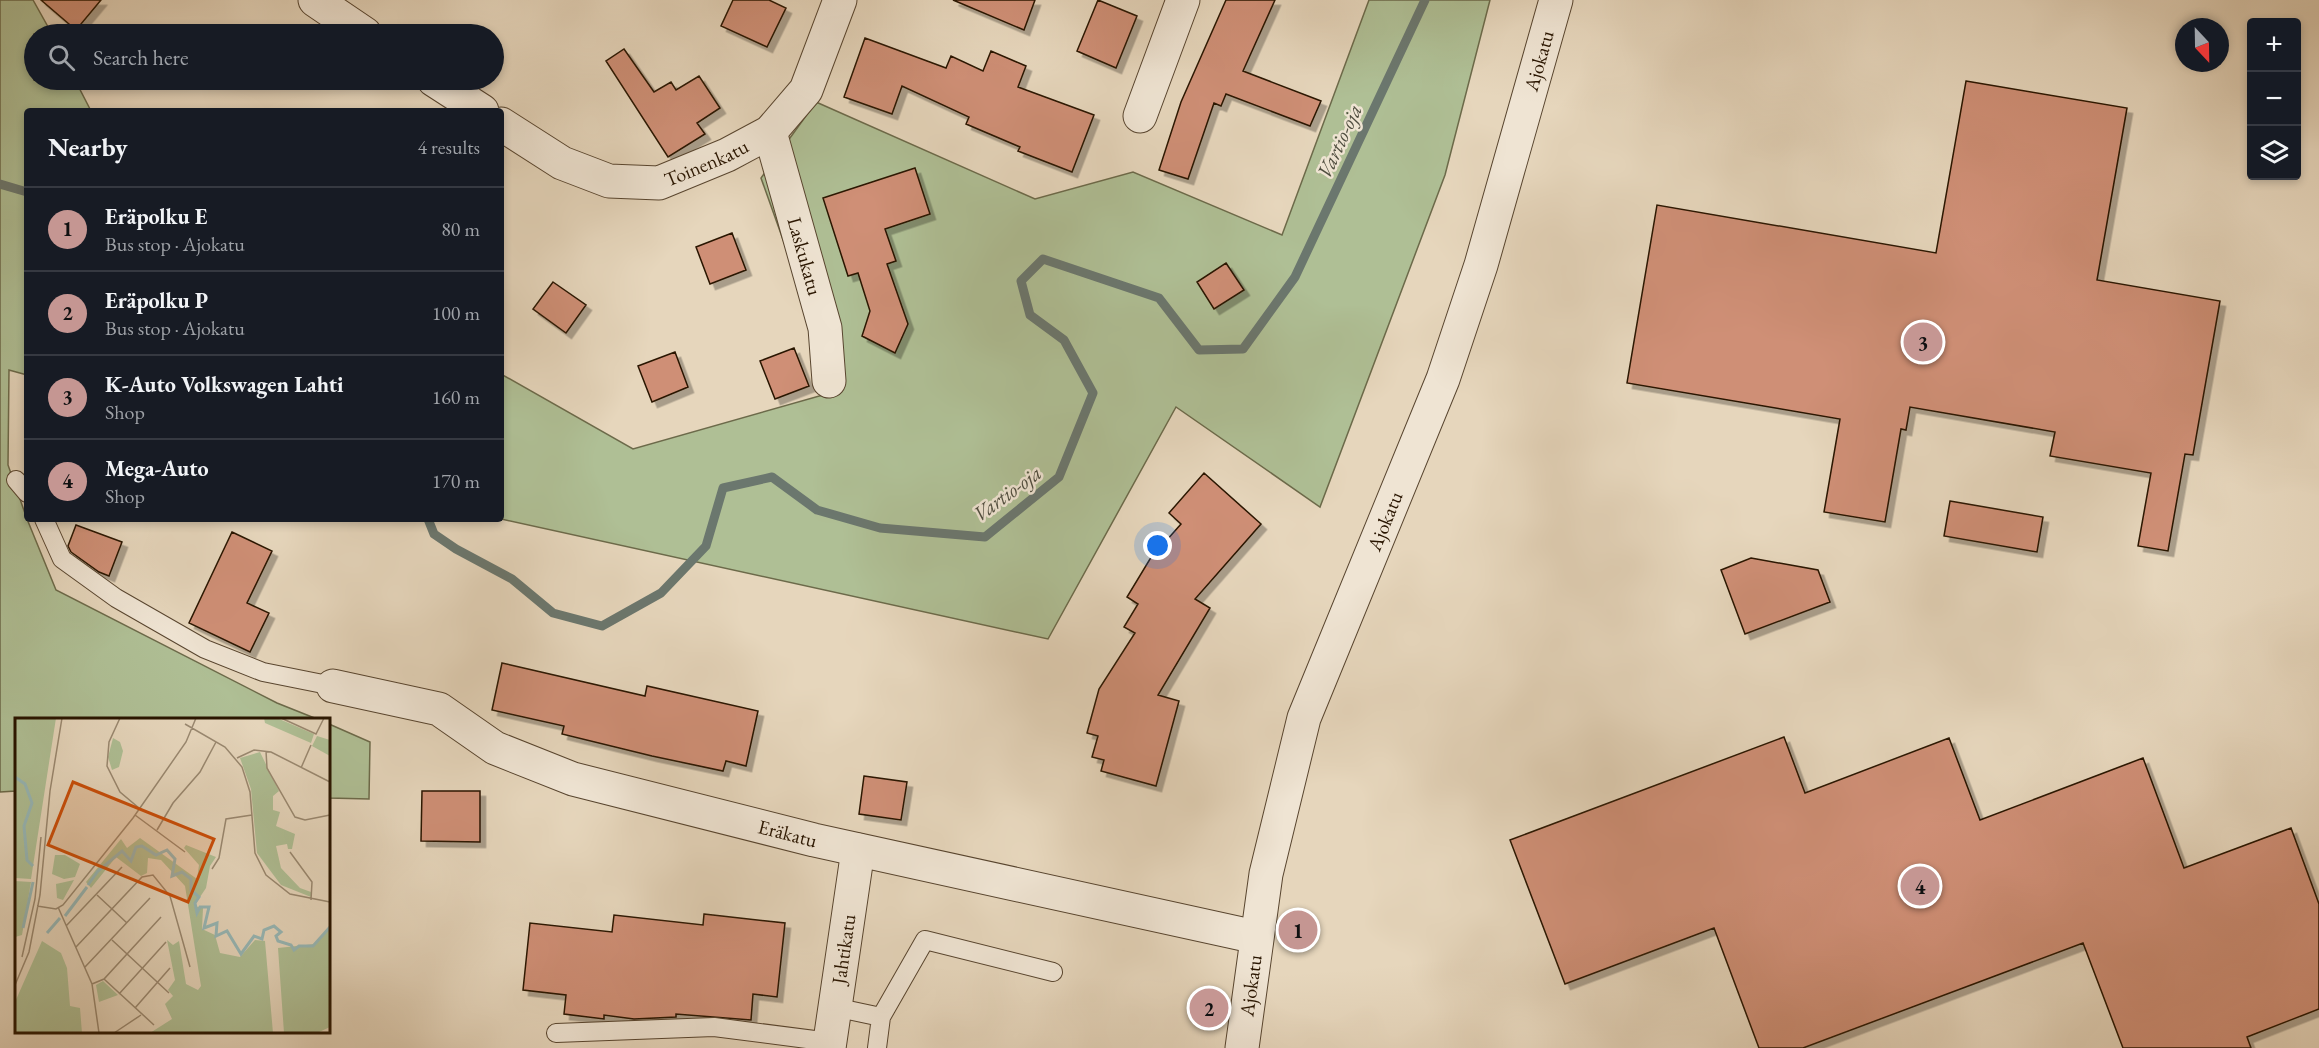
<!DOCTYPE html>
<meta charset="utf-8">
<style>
:root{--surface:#171b24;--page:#20242c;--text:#f1f3f6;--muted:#9ea1a6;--line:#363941;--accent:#c59692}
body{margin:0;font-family:"EB Garamond",serif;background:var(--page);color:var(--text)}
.controls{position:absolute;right:18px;top:18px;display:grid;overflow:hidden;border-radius:6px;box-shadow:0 3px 9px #0003}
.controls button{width:54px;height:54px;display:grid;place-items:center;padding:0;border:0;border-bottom:2px solid var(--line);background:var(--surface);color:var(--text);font:30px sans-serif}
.compass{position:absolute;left:2175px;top:18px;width:54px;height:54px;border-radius:50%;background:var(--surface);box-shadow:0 3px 9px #0003;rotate:158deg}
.you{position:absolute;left:1158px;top:546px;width:21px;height:21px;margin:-15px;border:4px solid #fff;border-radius:50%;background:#1a73e8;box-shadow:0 0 0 9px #1a73e833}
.badge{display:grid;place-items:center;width:39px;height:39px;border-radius:50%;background:var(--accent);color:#111;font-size:20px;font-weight:700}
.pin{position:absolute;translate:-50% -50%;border:3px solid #fff;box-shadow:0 2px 6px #0006}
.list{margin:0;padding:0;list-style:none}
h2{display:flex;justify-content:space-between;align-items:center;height:78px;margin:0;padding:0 24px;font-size:26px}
h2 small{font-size:20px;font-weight:400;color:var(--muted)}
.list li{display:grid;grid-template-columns:39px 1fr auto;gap:18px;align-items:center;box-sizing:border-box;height:84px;padding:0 24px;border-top:2px solid var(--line)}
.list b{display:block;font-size:22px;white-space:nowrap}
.list p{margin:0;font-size:20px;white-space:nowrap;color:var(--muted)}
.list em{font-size:20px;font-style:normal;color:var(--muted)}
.icon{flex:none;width:33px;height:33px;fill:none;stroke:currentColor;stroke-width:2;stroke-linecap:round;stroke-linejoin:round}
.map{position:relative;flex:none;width:2319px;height:1048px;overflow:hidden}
.search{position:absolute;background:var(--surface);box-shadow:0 3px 9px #0003;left:24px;top:24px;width:480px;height:66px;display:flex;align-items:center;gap:15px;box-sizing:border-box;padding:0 21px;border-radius:33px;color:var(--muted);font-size:22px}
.panel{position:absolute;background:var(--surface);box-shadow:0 3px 9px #0003;left:24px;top:108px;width:480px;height:414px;border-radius:6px}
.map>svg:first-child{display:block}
</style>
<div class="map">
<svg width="2319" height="1048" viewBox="0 0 2319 1048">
<defs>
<filter id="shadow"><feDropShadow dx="5.5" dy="5.5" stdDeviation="0" flood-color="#0004"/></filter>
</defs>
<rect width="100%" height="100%" fill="#e6d6bc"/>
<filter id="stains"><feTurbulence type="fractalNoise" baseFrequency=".00333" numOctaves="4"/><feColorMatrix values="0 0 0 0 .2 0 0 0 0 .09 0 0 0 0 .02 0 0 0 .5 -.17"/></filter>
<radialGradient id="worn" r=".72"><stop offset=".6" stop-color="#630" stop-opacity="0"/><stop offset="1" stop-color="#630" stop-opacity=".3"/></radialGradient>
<path fill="#afbf95" stroke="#6c6a4a" stroke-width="1.5" d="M0 0H33L52 34H34V80H75L91 111H27V375L9 370 8 465 27 519 56 590 277 703 317 719 16 720V791L0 792Z
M1369 0H1490L1445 175 1320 507 1176 407 1048 639 501 519V374L633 449 837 391 761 178 816 102 1035 199 1133 172 1282 235Z
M329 724 370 742 369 799 329 798Z"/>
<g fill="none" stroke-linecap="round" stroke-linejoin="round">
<path stroke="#6b776e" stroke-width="9" d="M0 184 27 192
M428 519 434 534 456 549 512 579 553 613 602 626 661 593 706 546 723 488 772 477 817 510 880 528 985 537 1059 477 1093 393 1064 340 1030 315 1021 281 1043 259 1159 298 1199 350 1243 349 1295 277 1425 0"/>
</g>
<path fill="#cf8f76" stroke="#291500" stroke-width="1.5" filter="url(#shadow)" d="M41 0H101L76 30Z
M733 0H769L786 8 767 47 721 26Z
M953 0H1035L1024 30Z
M1098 0 1137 16 1116 68 1077 51Z
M1226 0H1275L1243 71 1321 101 1310 126 1226 94 1221 106 1214 103 1188 179 1159 170 1181 102Z
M865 38 946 68 951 56 983 71 991 51 1026 66 1018 87 1094 115 1072 172 1018 151 1020 147 966 124 969 117 902 86 892 114 844 97Z
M624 49 654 92 671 82 676 90 699 76 720 108 697 123 705 134 668 157 606 61Z
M1966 81 2127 108 2097 280 2220 301 2193 455 2185 454 2168 551 2138 546 2151 473 2050 456 2055 432 1910 407 1906 430 1901 429 1885 522 1824 512 1840 419 1627 383 1657 205 1936 253Z
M915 168 930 214 885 229 896 261 887 264 908 324 895 353 862 336 870 311 858 273 848 276 823 198Z
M732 233 746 270 710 284 696 247Z
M1226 263 1244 290 1214 309 1197 282Z
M553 282 586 305 566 333 533 309Z
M794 348 809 386 775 399 760 361Z
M675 352 688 387 652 402 638 366Z
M1204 473 1261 524 1195 599 1210 608 1158 695 1179 701 1156 786 1101 771 1104 760 1092 757 1098 736 1087 733 1099 689 1135 633 1124 627 1138 604 1127 597 1150 559 1181 524 1169 513Z
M1950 501 2043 517 2037 552 1944 536Z
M76 525 122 542 109 576 99 572 71 552 68 546Z
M232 532 272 551 247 603 269 613 250 652 189 623Z
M1751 558 1818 570 1830 602 1745 634 1721 570Z
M502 663 645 696 647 686 758 711 746 766 726 761 723 771 652 756 562 734 564 726 492 710Z
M1784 737 1805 793 1949 738 1980 820 2143 758 2184 868 2291 828 2319 904V1009L2247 1037 2251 1048H2123L2083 943 1803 1048H1759L1714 928 1565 984 1510 840Z
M864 776 907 782 901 820 859 814Z
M422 791H480V842L421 841Z
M704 914 785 923 777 997 753 994 751 1020 676 1014V1017L634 1019 604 1015V1019L564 1014 566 995 523 990 530 923 612 932 614 915 703 925Z"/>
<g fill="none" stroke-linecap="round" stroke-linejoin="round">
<defs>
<path id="service" d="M16 480 27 493
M44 519 62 559 116 598 205 649 263 672 333 686
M834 1007 881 1017
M556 1033 714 1027 830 1042
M877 1048 881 1017 925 940 1053 972"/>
<g id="minor">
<path d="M315 0 365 34"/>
<path d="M434 80 482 111"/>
<path d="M1140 116 1183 0"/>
<path id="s1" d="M501 124 562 163 609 181 659 183 727 155 770 132 806 90 840 0"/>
<path id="s2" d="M770 132 825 328 829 381"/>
<path id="s3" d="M333 686 439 709 495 748 573 779 814 840 1256 937"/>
<path id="s4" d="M829 1048 858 850"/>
</g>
<g id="tertiary">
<path id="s5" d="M1242 1048 1266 874 1304 718 1443 379 1481 265 1556 0"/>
</g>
</defs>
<use href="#service" stroke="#58452f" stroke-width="20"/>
<use href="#minor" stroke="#58452f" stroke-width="35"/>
<use href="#tertiary" stroke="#58452f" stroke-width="35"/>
<use href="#service" stroke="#efe4d3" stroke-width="18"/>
<use href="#minor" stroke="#efe4d3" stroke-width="33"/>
<use href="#tertiary" stroke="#efe4d3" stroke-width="33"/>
</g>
<g text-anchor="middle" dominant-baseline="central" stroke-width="5" stroke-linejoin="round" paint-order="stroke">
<g font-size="20" fill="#291500" stroke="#efe4d3">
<text stroke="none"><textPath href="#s5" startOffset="1035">Ajokatu</textPath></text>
<text stroke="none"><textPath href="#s1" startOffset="224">Toinenkatu</textPath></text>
<text stroke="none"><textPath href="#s2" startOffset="129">Laskukatu</textPath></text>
<text stroke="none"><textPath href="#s5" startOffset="549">Ajokatu</textPath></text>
<text stroke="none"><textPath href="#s3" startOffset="482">Eräkatu</textPath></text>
<text stroke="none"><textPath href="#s4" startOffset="100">Jahtikatu</textPath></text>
<text stroke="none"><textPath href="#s5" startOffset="63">Ajokatu</textPath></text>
</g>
<g font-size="21" font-style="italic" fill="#504e40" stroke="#efe4d3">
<text transform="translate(1339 141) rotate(-65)">Vartio-oja</text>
<text transform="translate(1007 493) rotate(-36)">Vartio-oja</text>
</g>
</g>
<g transform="translate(15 718)">
<rect width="315" height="315" fill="#e6d6bc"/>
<path d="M0 0H41L16 161 0 160ZM249 0H262L299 16 296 25 250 5ZM302 18 315 22V38L297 28ZM98 20 105 24 108 33 104 49 97 52 93 39ZM245 34 264 73 258 78V92L265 94 261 108 280 116 277 131H273L272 126 261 128 266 150 285 170 296 174V179L266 167 242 135 236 71 225 40ZM125 120 182 161 184 147 169 130 171 127 201 139 195 148 191 170 179 188 188 190 187 211 200 217 205 235 225 239 240 222 250 223 258 315H135L157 301 150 286 158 278 153 272 160 262 152 222 158 227 164 223 171 266 183 272 186 268 170 168 146 142 133 140 132 155 126 158 101 139 76 170 71 164 106 121 112 130ZM40 137H50L65 146 60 159 49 161 37 156ZM59 162 48 182 42 180 41 166ZM0 163 16 164 7 217 0 219ZM315 209V309L302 315H269L263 230 300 226ZM27 223 46 235 52 250 55 288 65 290 67 315H0V284ZM88 263 103 277 84 284 81 267Z" fill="#afbf95"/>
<path fill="none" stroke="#97b8b7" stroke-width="3" d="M0 59 10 66 17 85 9 108 12 142 18 148M73 167 83 153 107 133 116 143 121 129 127 128 141 137 152 132 160 141 157 158 167 154 176 161V172L184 179 180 185 182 195 185 189H194L189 210 202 205 201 218 212 213 226 236 239 218 247 221 249 212 259 208 266 214 261 218 263 223 276 227 279 232 284 228H298L315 209M50 198 72 169M8 210 18 164M32 215 45 200"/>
<path fill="none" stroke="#9a8971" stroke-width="1.5" d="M105 0 94 24 92 48 105 74 124 90M266 0 301 16 309 0M170 6 210 29 227 49 235 74 240 135 251 157 275 176 315 184M251 33 252 50 280 99 290 102 315 97M222 40 239 32 256 34 315 64M286 50 296 27M120 97 170 134M142 112 158 85 185 54 201 24M275 134 297 164 296 182M197 151 204 140 211 101 237 97M82 177 112 205M22 188 41 191 48 187 118 100 171 24 181 0M43 189 77 266 84 315M51 208 107 149M97 222 154 275M61 229 127 159 138 157 155 178 175 249M7 239 20 181 26 119M70 249 135 180M89 261 139 307M77 266 89 261 146 199M0 267 14 234 25 177 35 73 47 0M104 276 151 224M120 290 155 250M99 315 126 297"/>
<path fill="#cb4f0a" fill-opacity="0.15" stroke="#cb4f0a" stroke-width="3" d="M58 64 199 121 173 184 33 127Z"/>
<rect width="315" height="315" fill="none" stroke="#291500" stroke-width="3"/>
</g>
<rect width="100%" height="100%" filter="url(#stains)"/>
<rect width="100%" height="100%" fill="url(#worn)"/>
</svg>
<div class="controls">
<button>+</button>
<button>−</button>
<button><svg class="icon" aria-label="layers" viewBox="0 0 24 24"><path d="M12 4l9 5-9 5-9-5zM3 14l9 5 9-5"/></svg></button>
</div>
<svg class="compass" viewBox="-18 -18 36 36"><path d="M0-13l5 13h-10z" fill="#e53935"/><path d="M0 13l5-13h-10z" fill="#9ea1a6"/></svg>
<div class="you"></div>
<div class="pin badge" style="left:1298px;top:930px">1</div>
<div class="pin badge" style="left:1209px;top:1008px">2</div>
<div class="pin badge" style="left:1923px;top:342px">3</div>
<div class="pin badge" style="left:1920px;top:886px">4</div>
<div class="search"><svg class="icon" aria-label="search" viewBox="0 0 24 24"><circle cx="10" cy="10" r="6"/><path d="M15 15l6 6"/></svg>Search here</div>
<section class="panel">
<h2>Nearby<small>4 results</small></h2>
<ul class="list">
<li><span class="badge">1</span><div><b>Eräpolku E</b><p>Bus stop · Ajokatu</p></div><em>80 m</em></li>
<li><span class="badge">2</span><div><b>Eräpolku P</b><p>Bus stop · Ajokatu</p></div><em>100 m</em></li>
<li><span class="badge">3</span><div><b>K-Auto Volkswagen Lahti</b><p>Shop</p></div><em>160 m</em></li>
<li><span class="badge">4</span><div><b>Mega-Auto</b><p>Shop</p></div><em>170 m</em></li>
</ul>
</section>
</div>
